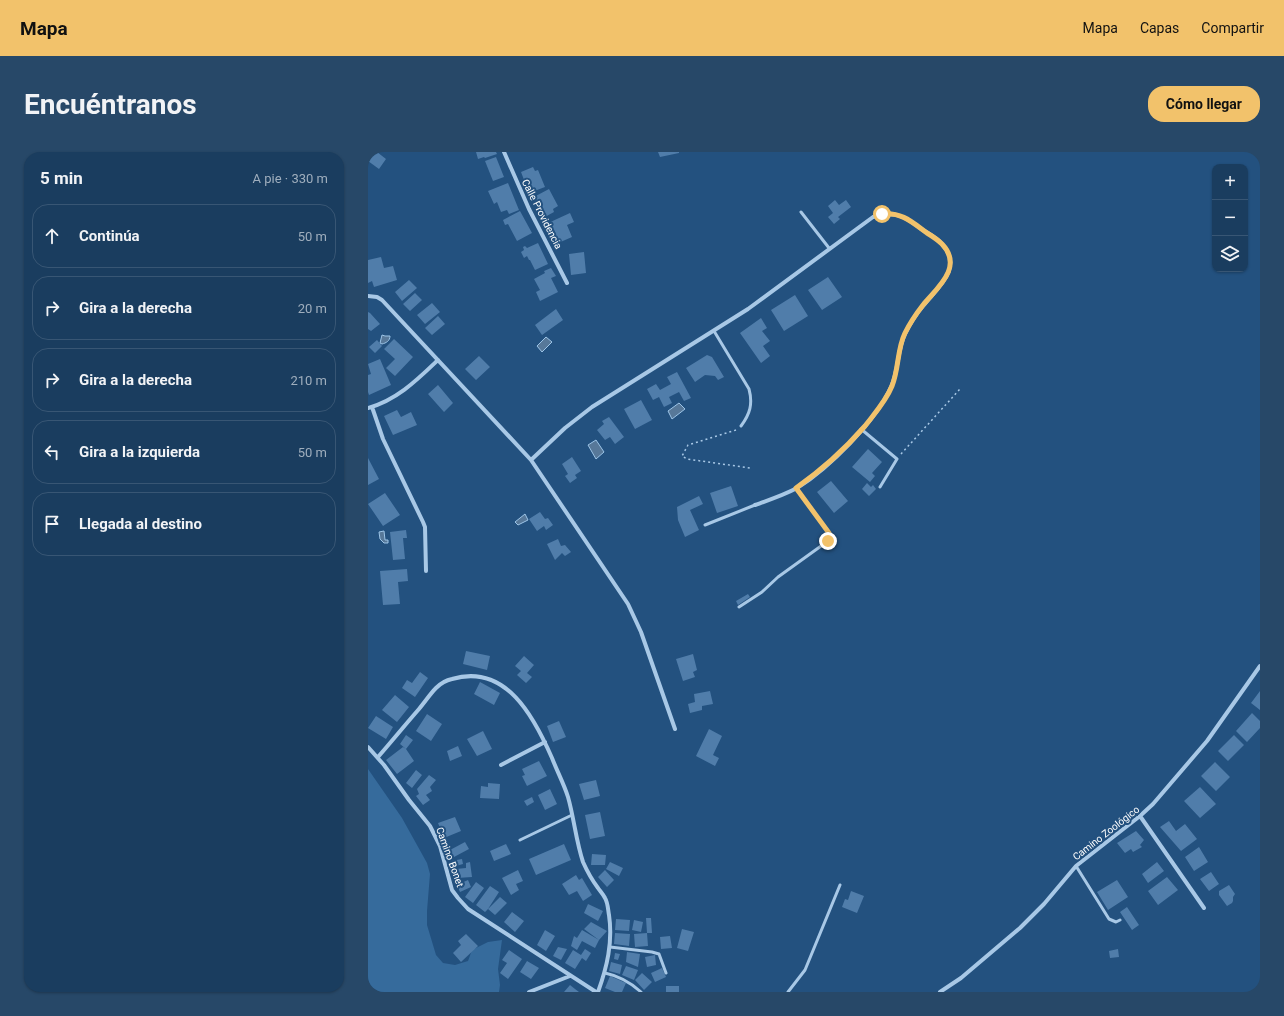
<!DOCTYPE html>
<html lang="es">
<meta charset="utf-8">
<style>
:root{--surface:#1a3d5f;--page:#274868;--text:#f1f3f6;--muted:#9faebd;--line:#385674;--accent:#f2c26b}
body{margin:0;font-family:Roboto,sans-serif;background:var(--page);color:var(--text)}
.controls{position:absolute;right:12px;top:12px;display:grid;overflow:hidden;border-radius:8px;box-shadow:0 1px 3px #0004}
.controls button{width:36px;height:36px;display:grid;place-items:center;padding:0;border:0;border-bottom:1px solid var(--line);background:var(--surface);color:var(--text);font:20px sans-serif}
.stop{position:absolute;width:12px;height:12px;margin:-9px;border:3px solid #f2c26b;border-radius:50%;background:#fff}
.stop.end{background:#f2c26b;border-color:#fff;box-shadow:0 1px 4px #0008}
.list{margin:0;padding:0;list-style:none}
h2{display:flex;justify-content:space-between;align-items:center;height:52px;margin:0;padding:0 16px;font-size:17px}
h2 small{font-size:13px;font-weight:400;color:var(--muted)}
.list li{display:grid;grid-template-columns:26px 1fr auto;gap:12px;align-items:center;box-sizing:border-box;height:64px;margin:0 8px 8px;padding:0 8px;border:1px solid var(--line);border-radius:16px}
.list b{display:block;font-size:15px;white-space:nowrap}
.list em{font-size:13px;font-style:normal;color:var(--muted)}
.icon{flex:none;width:22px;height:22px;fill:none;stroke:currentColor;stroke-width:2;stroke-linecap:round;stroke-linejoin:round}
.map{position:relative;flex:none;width:892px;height:840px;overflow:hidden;border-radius:16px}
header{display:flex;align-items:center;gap:24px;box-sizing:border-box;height:56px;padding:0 20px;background:var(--accent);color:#111}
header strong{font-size:19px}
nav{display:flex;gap:22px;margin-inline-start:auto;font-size:14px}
.intro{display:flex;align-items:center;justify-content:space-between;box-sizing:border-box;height:96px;padding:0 24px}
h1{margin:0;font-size:28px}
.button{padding:10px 18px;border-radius:16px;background:var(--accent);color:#111;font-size:14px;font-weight:700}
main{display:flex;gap:24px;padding:0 24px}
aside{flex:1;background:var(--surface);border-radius:16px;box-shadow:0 1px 3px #0004}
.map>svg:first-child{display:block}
</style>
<header>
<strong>Mapa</strong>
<nav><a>Mapa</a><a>Capas</a><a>Compartir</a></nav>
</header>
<div class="intro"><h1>Encuéntranos</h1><a class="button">Cómo llegar</a></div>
<main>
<aside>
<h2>5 min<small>A pie · 330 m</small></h2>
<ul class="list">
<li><svg class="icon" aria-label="ahead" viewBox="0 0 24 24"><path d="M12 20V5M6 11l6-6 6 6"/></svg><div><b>Continúa</b></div><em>50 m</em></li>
<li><svg class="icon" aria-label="right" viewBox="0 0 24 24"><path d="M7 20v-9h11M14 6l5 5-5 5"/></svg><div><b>Gira a la derecha</b></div><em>20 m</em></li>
<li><svg class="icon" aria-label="right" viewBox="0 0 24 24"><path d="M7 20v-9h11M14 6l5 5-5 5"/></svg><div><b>Gira a la derecha</b></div><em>210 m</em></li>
<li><svg class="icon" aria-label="left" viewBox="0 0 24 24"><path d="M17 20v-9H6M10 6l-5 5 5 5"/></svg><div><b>Gira a la izquierda</b></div><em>50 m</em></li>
<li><svg class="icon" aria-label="arrive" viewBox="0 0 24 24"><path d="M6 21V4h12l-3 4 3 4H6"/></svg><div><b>Llegada al destino</b></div></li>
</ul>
</aside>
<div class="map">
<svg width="892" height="840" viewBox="0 0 892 840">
<rect width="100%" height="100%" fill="#23517f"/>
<path fill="#366b9c" d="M0 617 34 666 59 711 62 722 59 759V773L68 803 75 811 87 813 100 809 104 798 120 790 134 788 130 817 132 833 131 840H0Z"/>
<path fill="#577899" stroke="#9cc4e7" d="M14 183 17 184H22C22 189 18 191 14 192L12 191Z
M178 185 184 190 174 200 169 194Z
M311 251 317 257 304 267 300 259Z
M228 288 236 300 228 307 220 293Z
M157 362 160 368 150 373 147 370Z
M16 379 17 388H20V391H16L12 387 11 380Z"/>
<path fill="#507daa" d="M0 0H9L18 7 11 17 0 9Z
M108 0H128L129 2 117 6 116 5 110 7Z
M290 0H311V1L292 5Z
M128 5 136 25 125 29 117 9Z
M165 15 167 19 170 18 177 35 161 41 153 20Z
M140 31 151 58 141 62 139 58 133 60 129 50 126 52 120 39Z
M181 37 190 54 185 57 186 60 175 66 164 46Z
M467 48 471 53 478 48 483 55 470 65 472 67 466 72 460 65 465 61 460 54Z
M152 59 164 81 149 89 140 72 137 73 135 68Z
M202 61 206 70 199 73 204 85 188 92 178 72Z
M170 91 180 112 167 118 162 108H161L159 104 156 106 153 100 156 98 155 95 157 94 159 96Z
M216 100 218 121 203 123 201 102Z
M13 105 16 116 25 114 29 128 6 135 4 129 0 131V108Z
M183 116 188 124 183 126 190 140 172 149 168 140 172 138 166 127 177 121 176 119Z
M460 125 474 145 454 158 440 138Z
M41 128 49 136 34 149 27 140Z
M47 141 54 148 42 159 35 152Z
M427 143 440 164 416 179 403 158Z
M64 151 72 160 57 172 49 163Z
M188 157 195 168 174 183 167 173Z
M0 160 2 161 12 172 3 179 0 177Z
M70 164 77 172 64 183 57 176Z
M393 166 399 176 394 179 402 189 395 194 402 204 393 211 372 181Z
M26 187 45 205 27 224 18 216 27 207 16 197Z
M9 188 14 194 7 201 1 195Z
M339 203 344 205 356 225 350 228 347 224 337 223 327 230 318 216Z
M111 204 122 215 108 228 97 217Z
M12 207 23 233 1 243 0 240V223L3 222 0 212Z
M309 220 323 246 316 249 311 240 301 245 304 251 296 255 291 245 285 248 279 237 288 232 292 238 303 232 299 225Z
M70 233 85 251 76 260 60 242Z
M273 248 284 268 267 277 256 257Z
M29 258 33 265 43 260 49 273 25 283 16 264Z
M241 265 256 285 247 292 242 285 237 288 229 278 236 272 234 269Z
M500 297 514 310 504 321 507 324 502 330 484 315Z
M204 305 213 319 207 323 209 326 202 331 197 324 200 322 194 312Z
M0 306 11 327 0 333Z
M463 329 480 349 466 361 449 340Z
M499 331 503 335 505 333 508 337 501 344 494 337Z
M363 334 370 354 349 361 342 341Z
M17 341 32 363 15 374 0 352Z
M331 344 335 352 322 358 331 378 317 385 310 368 309 355Z
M172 360 177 367 180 366 185 373 178 378 176 374 169 379 161 367Z
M38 378 39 386H35L37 407 25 408 22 380Z
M190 387 193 394 197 393 203 400 197 404 194 401 187 408 179 392Z
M39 417 40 429 30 430 32 452 15 453 12 419Z
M380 442 382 445 370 453 368 449Z
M98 499 122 504 119 518 95 512Z
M325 502 329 518 325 520 327 525 315 529 308 507Z
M156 504 166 513 159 521 164 525 158 531 149 523 153 519 147 514Z
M52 520 60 526 47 545 34 536 39 528 44 531Z
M112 530 132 541 126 553 106 542Z
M342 539 345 552 334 554V558L322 561 320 552 327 550 326 542Z
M892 539V558L883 551Z
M27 543 41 555 29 570 14 558Z
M884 561 892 569V576L879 590 868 579Z
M59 562 74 572 63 589 48 579Z
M8 564 25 575 18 587 0 576Z
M191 569 198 585 185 590 179 574Z
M341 577 354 584 345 603 351 606 347 614 328 604Z
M115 579 124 597 109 604 99 587Z
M38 583 45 588 38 597 46 609 29 622 18 608 35 595 38 597 32 592Z
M866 583 876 593 860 609 850 599Z
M90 594 94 604 82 609 79 599Z
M171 609 179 624 159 634 154 624 157 623 154 617Z
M847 610 862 625 848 639 833 624Z
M48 618 54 623 44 636 38 631Z
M61 623 68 628 62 635 64 639 58 643 62 648 55 653 48 644 51 642 49 637Z
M228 628 232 644 216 648 211 632Z
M120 631 132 632 131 647 112 646 113 634 120 635Z
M832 635 848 652 832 666 816 649Z
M182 637 189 652 177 658 170 643Z
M164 645 166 650 159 654 156 649Z
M232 660 237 684 222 687 217 663Z
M87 665 93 679 76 686 70 671Z
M801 669 808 679 817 672 829 687 813 699 792 675Z
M768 679 776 688 772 693 774 695 765 700 763 697 757 701 749 691Z
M97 690 101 697 86 705 82 698Z
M138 692 143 702 126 709 122 699Z
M196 692 203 708 168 723 161 707Z
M831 695 840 710 826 719 817 705Z
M224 702 238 703 237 713H223Z
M94 707 95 712 84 715 83 709Z
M102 710 104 725 89 726 88 717 98 716V711Z
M242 710 255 716 251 724 238 717Z
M789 710 796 719 780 731 774 722Z
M150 718 155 729 148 732 151 738 143 743 134 726Z
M237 718 246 728 239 735 230 725Z
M843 720 851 732 841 739 832 727Z
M208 723 211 728 214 726 224 743 215 749 209 739 201 743 194 732Z
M799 725 810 738 790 753 780 739Z
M100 728 103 735 92 740 89 733Z
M749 728 760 745 740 758 729 740Z
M108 730 116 736 105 751 97 745Z
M861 733 867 742 865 745V749L864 751 859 754 851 743V739Z
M122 734 131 740 120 757 132 745 139 751 127 763 120 757 117 760 108 753Z
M483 739 496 744 489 761 474 755 477 747 480 748Z
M220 752 235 759 230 769 216 761Z
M759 755 771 773 764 778 752 760Z
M144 760 156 769 147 780 136 770Z
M278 766H283L284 781H279L280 794 267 795 266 782 279 781Z
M248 767 262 768 261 779 247 778Z
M266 768 275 770 273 780 264 778Z
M223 770 239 779 231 788 216 777Z
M314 777 326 780 320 799 309 796Z
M177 778 187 784 178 799 169 793Z
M214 778 231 788 227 796 214 789 209 798 203 794 206 784 209 786Z
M247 781 262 782 261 794 246 792Z
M98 782 110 794 93 810 85 801 93 793 90 789Z
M302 784 304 796 293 797 292 785Z
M190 795 199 797 193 808 185 804Z
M217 797 223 801 218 809 214 806 207 817 197 811 205 798 213 803Z
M750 797 751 805 742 806 741 799Z
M141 798 154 807 140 827 132 821 139 811 134 808Z
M259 800 272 802 270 815 258 810Z
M247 801 252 802 250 808 246 807Z
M287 803 288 813 279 815 277 805Z
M159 809 171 816 163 827 152 820Z
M243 810 254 813 252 822 241 819Z
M258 814 270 818 266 828 254 823Z
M294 816 298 825 287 830 283 821Z
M274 821 284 830 276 838 267 828Z
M242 824 258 831 254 840H247L237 836Z
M202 833 207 837 211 840H196Z
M298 834H311V840H298Z"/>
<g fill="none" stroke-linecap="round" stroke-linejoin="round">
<path stroke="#a8c8e6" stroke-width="1.5" stroke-dasharray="2 3" stroke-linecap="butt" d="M368 278 320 293 314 304 319 307 382 316
M533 302 592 237"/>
<path stroke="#a8c8e6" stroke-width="3" d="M433 60 461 96
M346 179 381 237C385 252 382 262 373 274
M493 277 529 307 512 335
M337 373 387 353
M371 455 394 440 410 425 460 389 461 381 428 336
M152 688 204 663
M708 714 741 767 748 770 752 768
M242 795 284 800 291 802 298 821
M237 821C251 824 262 830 273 840
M420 840 437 818 472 733"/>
<path stroke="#a8c8e6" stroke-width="4" d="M136 0 161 57 199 131
M0 144 9 145 14 148 163 308 260 452 273 480 307 577
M4 255 15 287 55 370 57 375 58 419
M0 256C29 248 49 228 70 208
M163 308 197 276 224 255 380 157 505 65C526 59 535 63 552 76 559 81 568 85 574 92 596 116 569 136 555 154 548 162 542 172 537 182 529 198 531 218 523 235 508 269 461 316 429 336 416 343 401 348 387 353
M0 595 16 613 41 648 62 674 72 694 84 738 90 746 100 757 228 840
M10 605C24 589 37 573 51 557 57 550 62 542 68 536 72 532 79 528 84 527 138 511 166 565 184 606 189 619 196 632 200 645 206 666 208 689 215 710 219 719 224 728 230 736 232 739 235 742 237 746 240 751 240 758 241 763 245 790 239 815 230 840
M133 613 177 590
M772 664 836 756
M161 840 202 824
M572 840 593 826 652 776 676 752 708 714 772 664 785 652 839 589 892 514"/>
</g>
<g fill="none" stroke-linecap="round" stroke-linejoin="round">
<path stroke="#f2c26b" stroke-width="5" d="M460 389 461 381 428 336C454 318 476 298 497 274 507 261 518 249 524 234 531 217 529 197 537 181 542 171 548 162 555 153 569 136 596 115 574 92 570 88 564 84 559 81 544 70 534 60 514 62"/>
</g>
<g text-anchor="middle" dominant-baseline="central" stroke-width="4" stroke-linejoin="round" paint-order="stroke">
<g font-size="10" fill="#fff" stroke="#23517f">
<text transform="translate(174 62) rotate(63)">Calle Providencia</text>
<text transform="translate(738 681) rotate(-38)">Camino Zoológico</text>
<text transform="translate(82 705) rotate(70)">Camino Bonet</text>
</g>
</g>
</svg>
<div class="controls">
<button>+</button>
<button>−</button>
<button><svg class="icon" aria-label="layers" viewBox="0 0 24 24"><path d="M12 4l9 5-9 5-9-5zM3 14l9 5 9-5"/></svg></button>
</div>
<div class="stop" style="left:514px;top:62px"></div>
<div class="stop end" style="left:460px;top:389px"></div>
</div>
</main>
